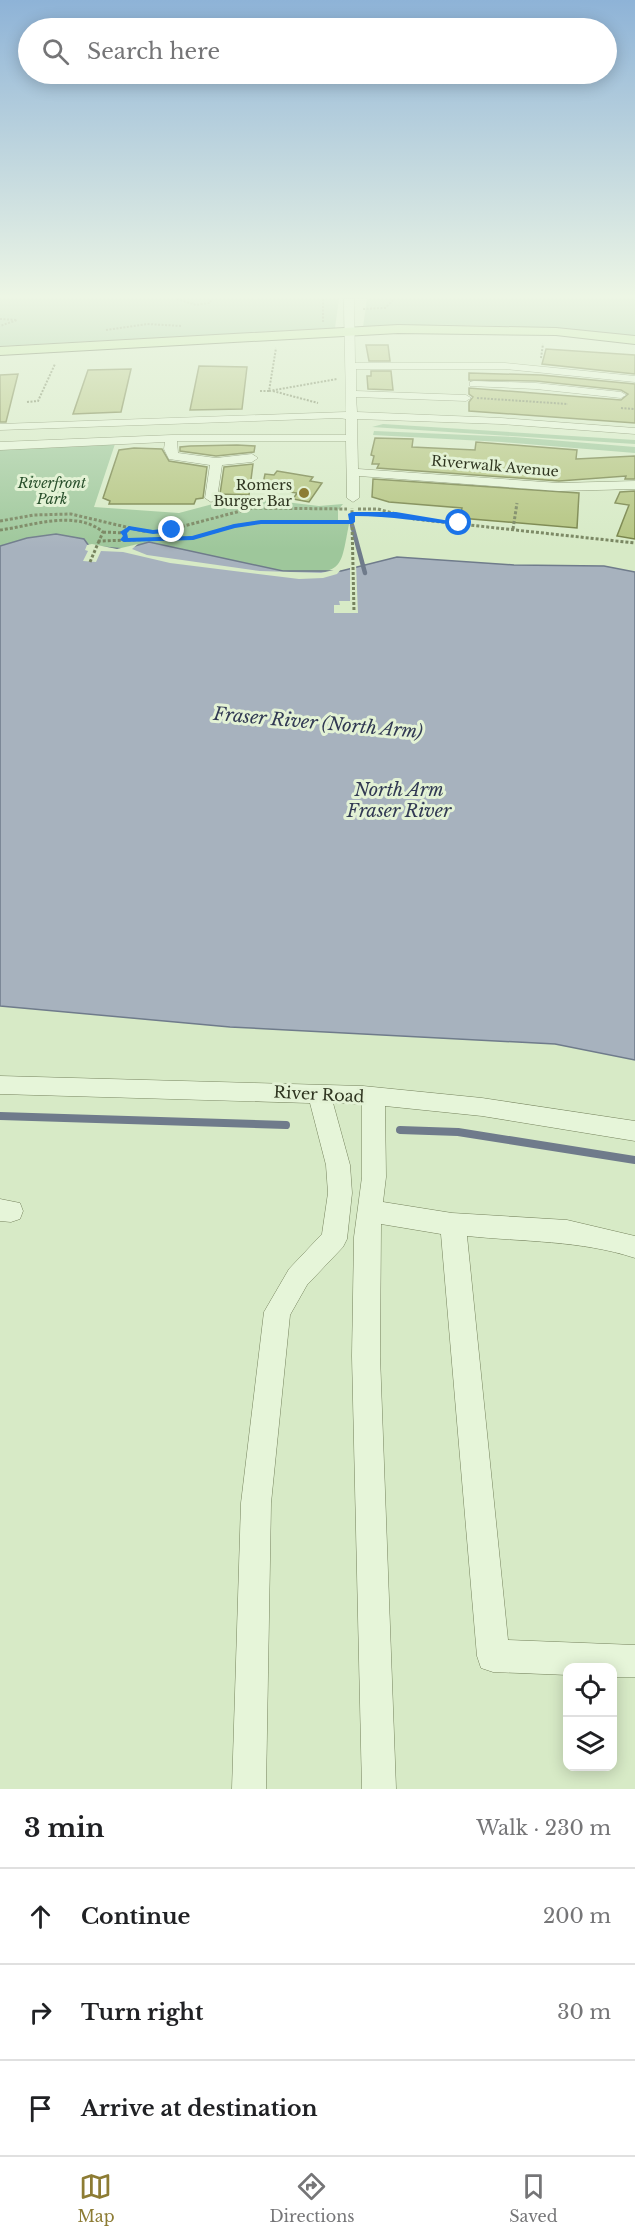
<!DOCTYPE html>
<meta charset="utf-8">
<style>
:root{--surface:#fff;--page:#f2f2f2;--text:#202124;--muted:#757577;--line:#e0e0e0;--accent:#8d7c34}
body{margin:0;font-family:"Libre Baskerville",serif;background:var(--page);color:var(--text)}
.controls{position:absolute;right:18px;bottom:18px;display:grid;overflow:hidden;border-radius:12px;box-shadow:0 3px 15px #0003}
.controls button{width:54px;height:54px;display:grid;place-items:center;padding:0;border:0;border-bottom:2px solid var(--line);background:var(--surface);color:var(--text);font:30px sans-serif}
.stop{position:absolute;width:18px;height:18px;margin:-14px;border:4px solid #1a73e8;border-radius:50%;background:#fff}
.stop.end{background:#1a73e8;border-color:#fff;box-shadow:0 2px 6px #0008}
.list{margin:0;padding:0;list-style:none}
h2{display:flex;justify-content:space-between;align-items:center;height:78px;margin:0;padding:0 24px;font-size:26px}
h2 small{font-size:20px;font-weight:400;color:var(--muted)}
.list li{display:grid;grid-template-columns:39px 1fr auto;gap:18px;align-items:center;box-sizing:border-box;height:96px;padding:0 24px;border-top:2px solid var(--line)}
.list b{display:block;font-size:22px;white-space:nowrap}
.list em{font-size:20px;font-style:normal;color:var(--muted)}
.icon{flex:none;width:33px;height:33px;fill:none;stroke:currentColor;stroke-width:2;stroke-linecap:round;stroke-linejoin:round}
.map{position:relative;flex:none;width:635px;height:1789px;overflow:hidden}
.search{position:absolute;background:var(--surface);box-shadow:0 3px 15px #0003;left:18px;right:18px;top:18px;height:66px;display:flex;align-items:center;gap:15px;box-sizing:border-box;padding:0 21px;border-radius:33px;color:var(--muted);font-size:22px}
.sheet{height:366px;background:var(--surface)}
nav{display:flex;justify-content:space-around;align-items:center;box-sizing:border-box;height:84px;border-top:2px solid var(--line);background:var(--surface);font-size:16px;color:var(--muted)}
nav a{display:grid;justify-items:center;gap:3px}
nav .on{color:var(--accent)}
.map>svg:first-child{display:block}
</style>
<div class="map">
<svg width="635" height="1789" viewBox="0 0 635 1789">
<rect width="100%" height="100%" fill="#d7eac6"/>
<path fill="#9ec79b" d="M0 299H339L335 328 0 346Z
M367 299H635V337C545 326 454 322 363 327Z
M383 424 635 440V444L372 427Z
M374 431 514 437 635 447V453L502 442 373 435Z
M115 444 94 507 179 513 224 501 260 499 319 506 343 504 338 510V523L349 524C340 570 344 571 295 575L89 546 56 534 27 538 0 546V450Z"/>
<path fill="#a7b2be" stroke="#6f7b8b" stroke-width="1.5" d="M56 534 84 539 89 546 124 549 149 542 283 571H341L397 557 514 565 604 566 635 572V1060L555 1044 230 1027 0 1006V546L27 538Z"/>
<path fill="#d7eac6" d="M92 544 117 549 138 544 132 549 147 555 260 571 321 573 342 568 337 574 323 578 299 579 170 563 123 552 101 551 96 562 83 561 88 551 85 550 87 545Z
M356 564 358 613H334V605H340L339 601H350V566Z"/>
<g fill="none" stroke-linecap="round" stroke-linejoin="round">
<path stroke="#6f7b8b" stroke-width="4.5" d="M352 525 365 573"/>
<path stroke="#6f7b8b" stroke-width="8" d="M0 1116 286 1125
M400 1130 458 1132 635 1160"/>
</g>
<path fill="#b4c480" stroke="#748046" stroke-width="1.5" d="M366 345H388L390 361H369Z
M546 349 635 355V374L542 364Z
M199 366 247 367 242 409 190 410Z
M131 369 121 412 73 414 88 370Z
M371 371H391L393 390 368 389 367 376H371Z
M469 373 541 375 635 384V423L469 411V402L473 397 469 394V388L621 400 628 394 621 390 536 381 469 380Z
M18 374 6 422H0V375Z
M375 438 413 439 412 447 475 450 476 442 577 450 576 459 635 456V479H625L626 476 559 481 377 468 379 464H372L374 456 371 455Z
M190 446 237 445 255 446 254 452 216 456 180 451V447Z
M134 448 162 449 169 461 207 467 203 498 196 499 194 504H109L110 501 103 498 119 450Z
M253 464 249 495 220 494 224 467Z
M277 471 313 477 310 481 322 483 309 502 293 499 297 493 262 488 265 474 274 475Z
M373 479 579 493 577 528 460 518 462 508 389 502 372 497Z
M635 491V539L617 536 629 505 615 503 620 492Z"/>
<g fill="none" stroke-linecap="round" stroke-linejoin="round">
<defs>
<path id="minor" d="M344 299H354L355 363H505L635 376V382L505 369H356V391L466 395 471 398 466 401 356 397 357 412 501 418 635 428V434L501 424 357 419 358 469 559 483 635 481V489L559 491 359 476V498L353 502 347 498 346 441H177L178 453 216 458 252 454 258 458 252 462 222 465 217 498 211 502 205 498 210 465 169 459 164 449 165 442 0 450V442L172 435H346V419L339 418 0 430V424L346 412Z
M474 381 536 383 621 392 626 395 621 398 536 389 470 386V382Z
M0 1076 363 1086 482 1098 635 1121V1141L482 1116 385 1106 386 1177 383 1202 452 1213 567 1220 635 1236V1258C580 1240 524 1242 467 1236L508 1640 635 1645V1677H612V1668H568V1675L493 1672 481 1668 477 1656 441 1234 381 1224 380 1356 396 1789H362L352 1356 354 1237 362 1177V1104L333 1103 350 1165 352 1193 347 1239 343 1247 307 1285 290 1315 271 1503 266 1789H232L241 1503 264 1312 289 1269 322 1234 328 1193 326 1165 310 1103 0 1094Z
M0 1199 20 1203 23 1211 20 1219 11 1222 0 1221Z"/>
<path id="major" d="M398 325 556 328 635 336V344L556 335 398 333 0 355V347Z"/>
</defs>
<use href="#minor" stroke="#76835e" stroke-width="1"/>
<use href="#major" stroke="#485231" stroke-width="2"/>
<path stroke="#76835e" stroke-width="2" stroke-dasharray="2 1.5" stroke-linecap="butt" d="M177 299 196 305 210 303 211 299
M323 299V322
M363 309 385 308 394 299
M0 319 17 320 0 326
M106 330 147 324 182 326
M541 358 543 344
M260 391H269L276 348
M269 391 337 379
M273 391 318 403
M477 398 568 404
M27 402 38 401 55 364
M621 408 635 409"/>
<path stroke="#76835e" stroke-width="3" stroke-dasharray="3 2" stroke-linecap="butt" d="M358 509H378L414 519 635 543
M352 514H390
M0 521 34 515 71 514 143 531 161 532 252 508 347 509
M352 522 354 612
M513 529 517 503
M0 530C32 526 75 509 103 532L99 541 193 538 234 526 261 522H352V508
M103 532 125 533 124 539
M90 562 99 541"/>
<use href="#minor" fill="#e6f5d9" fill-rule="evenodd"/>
<use href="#major" fill="#c5e9a2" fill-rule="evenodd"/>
</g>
<linearGradient id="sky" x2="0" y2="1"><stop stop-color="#8eb3d7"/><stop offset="0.54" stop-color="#edf6e5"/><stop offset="1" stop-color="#edf6e5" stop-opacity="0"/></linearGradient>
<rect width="635" height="549" fill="url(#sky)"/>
<path fill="#1a73e8" d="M352 512H396L462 523 459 525C424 522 390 516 355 516V522L352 524H261L235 528 193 540 124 542 120 540 123 536 120 532 129 526 153 530 172 528 175 532 153 534 130 530 127 533 128 538 192 536 234 524 261 520H349L348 514Z"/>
<circle fill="#8d7c34" stroke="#e3f2d5" stroke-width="2" cx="304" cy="493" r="6"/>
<g text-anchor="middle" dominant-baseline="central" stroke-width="6" stroke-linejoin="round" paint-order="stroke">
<g font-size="14" fill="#2f3520" stroke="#e3f2d5">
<text transform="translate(495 466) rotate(5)">Riverwalk Avenue</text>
</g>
<g font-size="14" font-style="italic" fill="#29502c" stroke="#e3f2d5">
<text x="52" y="483">Riverfront<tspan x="52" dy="16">Park</tspan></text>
</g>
<g font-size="14" fill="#2f3520" stroke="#e3f2d5" text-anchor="end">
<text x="292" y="485">Romers<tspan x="292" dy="16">Burger Bar</tspan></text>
</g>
<g font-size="16" fill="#2f3520" stroke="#e3f2d5">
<text transform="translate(319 1094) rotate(3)">River Road</text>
</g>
<g font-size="18" font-style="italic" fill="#313953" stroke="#e3f2d5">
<text transform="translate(318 723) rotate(5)">Fraser River (North Arm)</text>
<text x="399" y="790">North Arm<tspan x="399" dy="21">Fraser River</tspan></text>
</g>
</g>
</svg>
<div class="controls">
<button><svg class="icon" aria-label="locate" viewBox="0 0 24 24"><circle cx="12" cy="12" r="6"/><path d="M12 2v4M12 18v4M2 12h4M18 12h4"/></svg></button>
<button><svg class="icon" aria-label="layers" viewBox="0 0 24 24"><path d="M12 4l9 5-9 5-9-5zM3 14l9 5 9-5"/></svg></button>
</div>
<div class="stop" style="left:459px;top:523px"></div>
<div class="stop end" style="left:172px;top:530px"></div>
<div class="search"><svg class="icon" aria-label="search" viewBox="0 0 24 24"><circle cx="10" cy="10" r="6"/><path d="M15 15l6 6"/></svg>Search here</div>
</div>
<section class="sheet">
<h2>3 min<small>Walk · 230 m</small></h2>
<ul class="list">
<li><svg class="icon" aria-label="ahead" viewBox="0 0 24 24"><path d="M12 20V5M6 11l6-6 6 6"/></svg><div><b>Continue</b></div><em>200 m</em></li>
<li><svg class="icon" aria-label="right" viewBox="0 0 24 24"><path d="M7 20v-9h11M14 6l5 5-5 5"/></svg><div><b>Turn right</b></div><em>30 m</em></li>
<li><svg class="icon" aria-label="arrive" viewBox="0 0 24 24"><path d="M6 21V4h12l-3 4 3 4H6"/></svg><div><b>Arrive at destination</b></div></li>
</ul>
</section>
<nav>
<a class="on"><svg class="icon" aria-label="map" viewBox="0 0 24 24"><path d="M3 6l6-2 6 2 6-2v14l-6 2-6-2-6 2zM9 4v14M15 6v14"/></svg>Map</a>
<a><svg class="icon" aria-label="directions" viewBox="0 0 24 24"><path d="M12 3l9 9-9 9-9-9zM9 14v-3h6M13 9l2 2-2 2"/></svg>Directions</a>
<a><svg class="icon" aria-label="saved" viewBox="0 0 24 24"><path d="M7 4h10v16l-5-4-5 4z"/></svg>Saved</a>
</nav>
